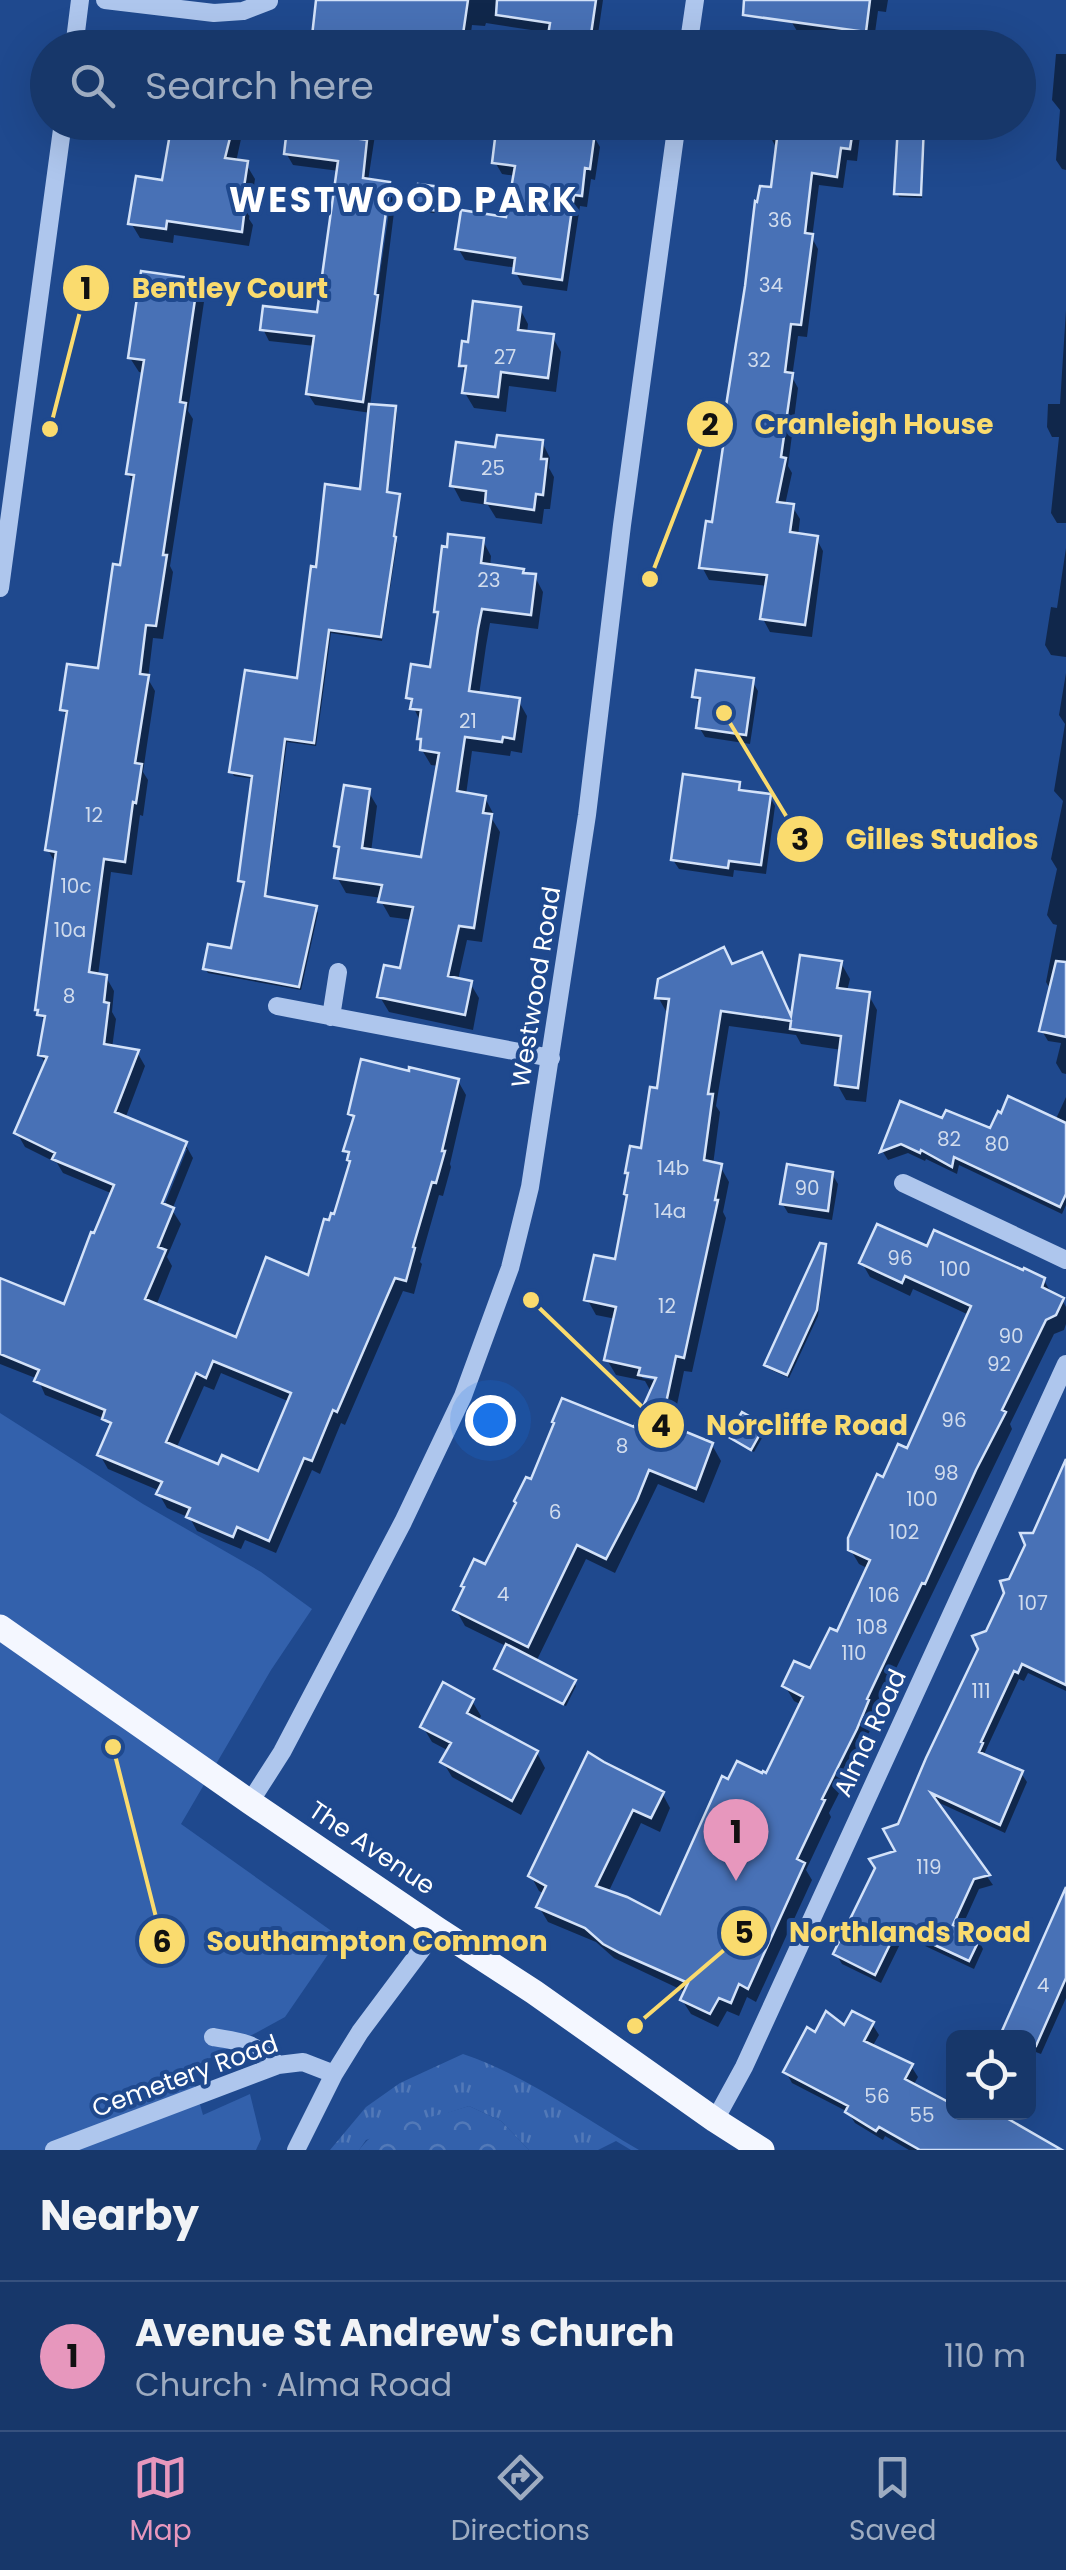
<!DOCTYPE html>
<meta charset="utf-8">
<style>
:root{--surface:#17376a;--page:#244272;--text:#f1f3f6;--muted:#9eacc1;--line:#36517e;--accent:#e797bd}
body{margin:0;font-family:Poppins,sans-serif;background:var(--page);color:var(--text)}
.controls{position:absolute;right:30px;bottom:30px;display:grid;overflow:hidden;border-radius:15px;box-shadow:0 10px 40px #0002}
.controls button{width:90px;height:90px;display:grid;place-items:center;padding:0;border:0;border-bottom:2px solid var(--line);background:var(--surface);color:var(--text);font:50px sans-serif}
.you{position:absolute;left:490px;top:1420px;width:35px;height:35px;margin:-25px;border:8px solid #fff;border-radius:50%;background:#1a73e8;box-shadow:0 0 0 15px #1a73e833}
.badge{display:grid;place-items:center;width:65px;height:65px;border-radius:50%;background:var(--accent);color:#111;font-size:32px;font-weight:700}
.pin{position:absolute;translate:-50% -82px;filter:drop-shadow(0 2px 5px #0008)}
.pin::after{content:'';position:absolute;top:52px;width:35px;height:30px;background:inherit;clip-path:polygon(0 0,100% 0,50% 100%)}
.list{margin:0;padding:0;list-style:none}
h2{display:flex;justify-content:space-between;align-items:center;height:130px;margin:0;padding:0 40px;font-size:42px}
h2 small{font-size:32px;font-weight:400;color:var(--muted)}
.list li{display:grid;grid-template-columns:65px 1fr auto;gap:30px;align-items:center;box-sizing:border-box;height:150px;padding:0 40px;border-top:2px solid var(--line)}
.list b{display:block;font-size:38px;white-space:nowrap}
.list p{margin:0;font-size:32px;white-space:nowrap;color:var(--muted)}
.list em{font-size:32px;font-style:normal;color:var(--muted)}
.icon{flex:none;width:55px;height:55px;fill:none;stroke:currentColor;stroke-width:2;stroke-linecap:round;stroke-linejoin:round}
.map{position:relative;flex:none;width:1066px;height:2150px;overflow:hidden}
.search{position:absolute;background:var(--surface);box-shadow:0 10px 40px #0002;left:30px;right:30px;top:30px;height:110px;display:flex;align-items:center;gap:25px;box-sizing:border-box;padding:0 35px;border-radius:55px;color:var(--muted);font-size:38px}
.sheet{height:280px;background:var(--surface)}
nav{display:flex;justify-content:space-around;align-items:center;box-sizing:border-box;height:140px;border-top:2px solid var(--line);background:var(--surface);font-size:28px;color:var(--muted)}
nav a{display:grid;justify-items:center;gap:5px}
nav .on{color:var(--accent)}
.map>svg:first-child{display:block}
</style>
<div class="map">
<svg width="1066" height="2150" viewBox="0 0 1066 2150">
<defs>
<pattern id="grass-tufts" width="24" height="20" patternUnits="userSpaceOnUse" patternTransform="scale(2.5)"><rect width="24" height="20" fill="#3361ac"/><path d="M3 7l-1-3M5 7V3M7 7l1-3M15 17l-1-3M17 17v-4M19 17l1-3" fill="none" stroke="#5279b8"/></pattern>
<pattern id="forest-crowns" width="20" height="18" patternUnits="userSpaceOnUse" patternTransform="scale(2.5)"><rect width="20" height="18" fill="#3361ac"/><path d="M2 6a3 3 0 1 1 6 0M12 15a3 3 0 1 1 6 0" fill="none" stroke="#5279b8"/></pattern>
</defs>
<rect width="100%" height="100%" fill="#1f498e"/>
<path fill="url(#grass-tufts)" d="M463 2054C526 2075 582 2117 639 2150H631L616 2141 598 2150H529L501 2121 469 2106 366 2140 359 2150H330L366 2107 400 2083Z"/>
<path fill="url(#forest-crowns)" d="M469 2106 501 2121 529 2150H359C379 2124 401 2122 430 2117 443 2114 456 2110 469 2106Z"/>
<path fill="#3361ac" d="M0 1413 143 1504 261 1572 312 1609 271 1670 181 1824 340 1937 285 2017 190 2069 203 2115 250 2094 261 2139 256 2150H0Z"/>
<path fill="#0007" fill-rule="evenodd" d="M318 0H603L596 48H549L551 33 486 23 485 26 472 25 469 48H321L314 36Z
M792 0H888L886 12 878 11 873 47 800 36 791 21Z
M1056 54H1066V170L1062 169 1056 160 1060 110 1052 100Z
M163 122H238L236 131 241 139 236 162 246 164 255 179 249 219 253 225 249 246 174 235 173 243 140 238 131 223 164 182 172 137Z
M346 122H377L368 181 389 184 396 196 370 406 395 409 397 413 388 495 398 496 400 500 395 539 397 543 382 641 331 633 316 746 287 742 266 899 315 909 318 913 301 990 208 973 205 969 232 951 246 885 240 880 254 779 234 776 232 772 299 681 318 569 362 492 371 413 315 405 308 394 315 346 269 341 263 329 319 315 339 171 293 165 286 153 344 139ZM387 191H392L375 307 370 306Z
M500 122H585L583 134 593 135 600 147 595 180 591 179 587 207 580 206 567 291 523 285 516 273 517 268 465 260 458 248 508 220 516 176 502 174 495 162Z
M773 122H858L861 127 857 161 847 160 843 188 819 185 812 238 818 249 807 337 798 336 792 377 798 388 788 466 792 473 785 505 792 506 800 519 798 536 816 538 823 551 812 637 770 632 763 619 768 586 709 580 702 567 714 525 728 430 725 425 773 190 778 151 771 138Z
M923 129 925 133 922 198 899 197 897 193Z
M440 189 443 194 440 214 419 211 417 207Z
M197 281 205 295 188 411 193 419 170 566 173 572 163 639 153 638 148 679 155 691 143 772 148 780 143 816 140 815 132 875 111 872 98 976 106 977 114 991 112 1012 116 1019 112 1048 137 1052 145 1066 125 1119 185 1144 193 1158 172 1210 181 1224 167 1257 172 1266 156 1306 237 1340 310 1278 336 1217 352 1163 346 1151 355 1122 351 1114 458 1081 466 1095 450 1164 451 1167 443 1196 439 1195 420 1262 422 1264 414 1294 403 1291 345 1425 341 1423 320 1474 312 1470 276 1553 245 1540 241 1549 197 1531 190 1518 167 1508 159 1494 160 1491 108 1469 100 1455 111 1429 105 1419 45 1395 38 1379 0 1364V1290L65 1308 113 1194 63 1173 57 1163 25 1147 17 1133 46 1064 40 1055 46 1024 37 1009 56 864 48 850 68 719 63 710 100 671 122 568 135 485 128 474 144 373 139 372 130 358ZM181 1149H187L160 1216 155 1214ZM221 1373 290 1402 259 1474 219 1467 176 1449 204 1386 214 1390Z
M520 309 528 324 527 334 552 336 561 352 556 392 509 386 506 412 474 408 465 393 467 375 461 365 470 344Z
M1066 310V523H1057L1051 513 1059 437H1052L1047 427 1048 404H1060Z
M542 442 550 458 549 468 554 477 550 509H544L542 524 496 518 488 505 461 501 453 486 498 450Z
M483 541 491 556 490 567 523 571 525 575 535 577 543 592 538 629 490 623 486 646 479 695 518 700 527 716 522 753 511 751 510 756 472 751 466 795 485 798 493 813 492 819 500 832 482 942 467 940 458 980 470 983 479 998 473 1030 389 1012 380 997 402 971 413 920 390 917 381 901 382 898 346 893 337 877 341 854 336 846 368 791 377 806 371 852 423 860 439 766 431 765 422 750 423 745 419 738 421 723 409 698 432 669 440 618 436 611Z
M1066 548V657L1051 655 1045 645 1051 607 1057 608Z
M1066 673V1074L1062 1073 1056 1063 1061 1043 1048 1041 1042 1031 1052 992 1046 982 1057 925 1053 924 1047 915 1057 869 1051 859 1063 801 1054 791 1065 724 1059 715Z
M752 681 758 691 750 744 705 737 699 727 700 706 695 696Z
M738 785 743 793 770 797 775 806 766 874 734 870 733 877 679 869 673 860Z
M841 963 850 979 847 991 868 994 877 1010 866 1102 846 1100 837 1084 842 1050 801 1044 796 1035 729 1026 716 1106 720 1112 713 1165 720 1166 729 1182 723 1212 726 1218 692 1372 684 1371 672 1429 712 1445 721 1461 704 1503 658 1484 615 1573 586 1559 536 1662 574 1682 576 1686 566 1706 499 1673 497 1669 508 1647 465 1626 456 1610 486 1567 532 1482 635 1430 653 1390H650L645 1381 616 1375 607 1360 616 1319 596 1315 587 1299 617 1262 630 1177 628 1173 643 1151 659 1091 669 1013H667L658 997 733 966 792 1021ZM642 1373 668 1379 667 1383 642 1378Z
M1066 1097V1205L1062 1214 959 1165 957 1174 926 1159 925 1161 908 1153 888 1160 883 1152 901 1104 943 1121 991 1132 1055 1121Z
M832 1174 838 1184 832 1220 788 1213 782 1203Z
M824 1246 826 1251 818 1316 789 1378 769 1369 766 1365Z
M928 1249 1044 1280 1052 1295 1062 1300 1066 1307V1324L1064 1330 1054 1334 1010 1424 1012 1429 874 1714 876 1717 864 1744 829 1813 831 1817 806 1870 812 1880 756 2002 747 1997 739 2016 727 2011 718 2027 691 2014 682 2000 686 1992 614 1958 596 1942 548 1922 539 1907 545 1894 539 1891 531 1876 589 1755 662 1793 670 1808 660 1832 641 1823 608 1893 661 1918 768 1776 802 1705 794 1701 785 1686 812 1671 839 1634 869 1569 859 1564 850 1549 884 1480 908 1452 969 1315 913 1289 910 1296 870 1277 862 1263Z
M763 1427 766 1431 754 1452 733 1440 730 1436Z
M1066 1465V1691L1028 1673 1024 1681 1019 1679 985 1752 986 1757 1021 1773 1027 1782 1005 1833 933 1800 993 1885 979 1889 960 1931 978 1939 983 1949 974 1969 904 1936 881 1983 842 1964 836 1954 899 1852 900 1826Z
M472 1701 481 1716 478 1722 537 1753 545 1768 521 1815 452 1777 443 1762 449 1751 432 1742 423 1727Z
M1066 1909V1998L1041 2054 1028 2049V2038H1009L1005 2031Z
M872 2024 879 2035 872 2047 911 2066 918 2077 913 2086 954 2112H1005L1010 2121 1057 2150H909L885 2136 883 2140 855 2123 848 2112 792 2083 786 2072 816 2035Z"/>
<path fill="#4871b6" stroke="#d3e2f9" stroke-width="2.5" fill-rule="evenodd" d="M316 0H468L461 48H383V45L312 36Z
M497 0H596L589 48H546L550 23 496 15Z
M744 0H870L866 32 743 15Z
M172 122H234L225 158 248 161 241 207H245L242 232 167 221 166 229 128 224 136 176 162 180Z
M497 122H576L575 130 595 132 590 169 585 168 582 196 574 195 562 280 513 273 515 258 455 249 461 210 506 217 515 166 492 163Z
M779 122H854L850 149 841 148 837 177 812 173 805 233 813 234 801 325 791 324 785 372 793 373 781 457 786 458 777 502 794 504 790 532 818 536 805 625 760 619 767 575 699 568 706 521 712 522 726 426 723 425 745 286 755 201 757 202 760 186 771 187Z
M898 125 924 126 921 195 894 194Z
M287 128 367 140 363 178 390 182 375 294 378 295 363 402 306 394 314 336 260 330 263 306 317 312 338 161 284 154Z
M418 184 442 187 438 211 414 207Z
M141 271 198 279 180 402 186 403 163 555H167L156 626 146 625 140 674 149 675 135 763 142 764 136 803 133 802 125 862 104 859 89 972 107 975 104 1002 109 1003 104 1044 139 1050 115 1112 187 1142 162 1203 174 1208 158 1247 166 1250 145 1299 236 1337 266 1257 308 1275 324 1219 329 1220 331 1213 334 1214 350 1161 347 1160 349 1152 343 1151 354 1116 348 1114 361 1059 409 1071V1067L459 1079 442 1151H445L436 1183 432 1182 413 1247 415 1248 406 1281 395 1278 337 1412 333 1410 312 1461 304 1458 269 1541 237 1527 233 1537 186 1517 190 1508 156 1494 162 1482 97 1455 111 1423 102 1419 105 1410 34 1381 39 1370 0 1354V1278L64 1304 91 1232 94 1233 114 1185 52 1159 55 1153 14 1133 47 1057 38 1055 45 1016 37 1015 38 1010H35L56 852 45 850 67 711 60 710 67 664 98 668 113 564 120 565 134 475 126 474 144 360 128 358ZM213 1361 291 1393 258 1471 222 1455 218 1464 166 1442 196 1373 206 1378Z
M473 301 521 307 518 330 554 334 548 378 501 372 498 397 462 393 466 366H459L462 341 468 342Z
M369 404 396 406 387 492 400 494 394 536 396 537 381 637 329 630 314 743 285 739 265 896 317 906 299 987 203 969 208 944 231 948 244 882 238 881 252 776 229 772 245 670 297 678 311 566 316 567 325 484 360 489Z
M497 435 543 440 541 459H547L543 495 536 494 534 510 485 503 486 491 450 486 456 442 495 447Z
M448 534 484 538 481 563 524 569 523 573 536 574 531 615 482 609 478 629 469 691 520 698 514 739 503 737 502 742 465 737 457 791 486 796 483 813 492 814 474 928 459 926 448 976 472 981 465 1015 377 997 384 965 400 968 413 907 378 902 382 885 334 878 339 847 334 846 344 785 370 789 362 848 421 857 439 753 420 750 421 739H417L421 710 410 709 412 699 406 698 411 664 430 667 438 612H434L442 546 447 547Z
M696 670 754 678 746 735 696 728 700 698 692 697Z
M683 774 740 782 739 790 771 794 761 865 729 861 728 868 671 860Z
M724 947 732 964 762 952 791 1016 800 955 842 961 837 988 870 992 858 1088 835 1085 841 1036 790 1029 791 1021 721 1011 708 1094H713L704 1160 722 1164 715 1200H718L684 1358 676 1356 662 1422 713 1443 696 1489 649 1470 637 1500 606 1559 577 1545 528 1647 453 1610 464 1587 461 1586 474 1559 485 1564 516 1503 514 1501 526 1477 531 1479 554 1423 552 1422 562 1398 634 1427 656 1378 638 1375 640 1368 604 1360 616 1307 584 1300 594 1255 615 1259 627 1195 624 1194 628 1173H625L630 1146 641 1148 650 1087 657 1088 669 999 655 998 658 979Z
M1056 961 1066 962V1037L1039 1031Z
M1008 1096 1066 1123V1194L1060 1207 954 1157 952 1167 921 1150 920 1153 901 1144 880 1152 900 1101 942 1118 946 1110 990 1128 998 1111 1001 1113Z
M787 1164 833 1172 828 1211 780 1204Z
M877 1224 927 1246 934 1230 1023 1270 1024 1268 1045 1278 1042 1287 1064 1298 1056 1315 1046 1320 1002 1410 1006 1412 976 1470 925 1584 922 1583 867 1699 869 1700 857 1729 822 1799 825 1800 797 1859 805 1863 748 1989 739 1984 731 2003 719 1998 710 2014 680 2000 688 1983 620 1953 603 1944 585 1928 536 1907 546 1886 528 1876 588 1752 604 1762 664 1792 651 1818 633 1810 596 1886 627 1897 660 1914 722 1776 728 1779 737 1761 762 1773 763 1771 766 1773 803 1697 782 1686 794 1661 810 1668 830 1628 837 1631 870 1560 848 1550V1538L877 1474 883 1477 898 1444 907 1448 971 1306 905 1276 902 1283 859 1263Z
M820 1243 826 1244 817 1310 787 1375 764 1365Z
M742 1412 765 1425 751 1450 727 1436Z
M1066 1459V1685L1022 1664 1018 1673 1014 1671 981 1742 983 1743 979 1752 1023 1771 1000 1825 931 1793 990 1875 974 1879 953 1925 980 1938 969 1961 898 1928 875 1975 833 1954 875 1868 869 1859 895 1851 883 1829 898 1824 926 1758 978 1649 972 1636 986 1631 1004 1593 1000 1581 1009 1579 1025 1545 1020 1533H1033Z
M506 1644 576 1680 563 1704 494 1669Z
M443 1682 474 1699 467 1713 538 1751 512 1801 440 1762 451 1743 420 1727Z
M1066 1887V1978L1036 2046 1028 2043V2038H1017L1002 2031Z
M826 2011 844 2025 852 2011 874 2022 864 2041 913 2064 905 2079 954 2105V2112H996L1062 2150H920L879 2127 876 2131 845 2112 848 2106 783 2072 807 2027 815 2032Z"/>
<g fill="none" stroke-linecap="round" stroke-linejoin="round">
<path stroke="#aec6ed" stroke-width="18" d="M105 0 214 13 243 11 269 1
M74 48 80 0
M688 48 695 0
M0 588 63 122
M277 1006 551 1058
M331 1017 338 972
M903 1183 1066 1260
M250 1802 282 1752 403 1522 463 1396 510 1268 530 1187 587 815 622 525 677 122
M213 2037C245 2042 254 2043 278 2065
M715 2120 744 2067 1066 1364
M54 2150 278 2065 303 2062 334 2074
M296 2150 334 2074 360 2032 437 1929"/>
<path stroke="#f4f7ff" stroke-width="25" d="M0 1627 250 1802 437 1929 534 1992 715 2120 762 2150"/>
</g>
<g text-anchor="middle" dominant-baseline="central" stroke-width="8" stroke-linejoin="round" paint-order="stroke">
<g font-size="20" fill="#d1dced">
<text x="780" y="220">36</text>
<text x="771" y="285">34</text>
<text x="505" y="357">27</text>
<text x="759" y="360">32</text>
<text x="493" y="468">25</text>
<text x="489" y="580">23</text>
<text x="468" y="721">21</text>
<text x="94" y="815">12</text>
<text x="76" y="886">10c</text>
<text x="70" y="930">10a</text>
<text x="69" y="996">8</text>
<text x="949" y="1139">82</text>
<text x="997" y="1144">80</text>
<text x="673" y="1168">14b</text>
<text x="807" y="1188">90</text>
<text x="670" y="1211">14a</text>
<text x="900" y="1258">96</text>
<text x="955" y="1269">100</text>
<text x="667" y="1306">12</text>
<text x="1011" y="1336">90</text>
<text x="999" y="1364">92</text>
<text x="954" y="1420">96</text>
<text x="622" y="1446">8</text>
<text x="946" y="1473">98</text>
<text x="922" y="1499">100</text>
<text x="555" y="1512">6</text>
<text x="904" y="1532">102</text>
<text x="503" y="1594">4</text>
<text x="884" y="1595">106</text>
<text x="1033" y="1603">107</text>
<text x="872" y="1627">108</text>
<text x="854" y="1653">110</text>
<text x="981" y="1691">111</text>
<text x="929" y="1867">119</text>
<text x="1043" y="1985">4</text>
<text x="877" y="2096">56</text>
<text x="922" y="2115">55</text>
</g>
<g font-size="25" fill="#fff" stroke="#1f498e">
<text transform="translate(536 987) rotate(-81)">Westwood Road</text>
<text transform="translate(870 1733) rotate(-65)">Alma Road</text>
<text transform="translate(372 1848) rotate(34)">The Avenue</text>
<text transform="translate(185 2076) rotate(-20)">Cemetery Road</text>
</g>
<g font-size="35" font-weight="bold" letter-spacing="2.5" fill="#fff" stroke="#1f498e">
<text x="404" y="199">WESTWOOD PARK</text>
</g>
</g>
<path fill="none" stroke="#fadb6e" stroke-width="4" d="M50 429L86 288M650 579L710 424M724 713L800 839M531 1300L661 1425M635 2026L744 1933M113 1747L162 1941"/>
<g fill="#fadb6e" stroke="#1f498e" stroke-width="4">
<circle cx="50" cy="429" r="10"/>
<circle cx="650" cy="579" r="10"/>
<circle cx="724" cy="713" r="10"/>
<circle cx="531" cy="1300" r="10"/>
<circle cx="635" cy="2026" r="10"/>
<circle cx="113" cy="1747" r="10"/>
<circle cx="86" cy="288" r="25"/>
<circle cx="710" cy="424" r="25"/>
<circle cx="800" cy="839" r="25"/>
<circle cx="661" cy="1425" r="25"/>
<circle cx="744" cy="1933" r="25"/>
<circle cx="162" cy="1941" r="25"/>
</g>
<g font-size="30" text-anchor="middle" font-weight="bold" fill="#111">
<text x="86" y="299">1</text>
<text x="710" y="435">2</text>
<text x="800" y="850">3</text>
<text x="661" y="1436">4</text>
<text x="744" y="1943">5</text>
<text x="162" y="1952">6</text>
</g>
<g font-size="28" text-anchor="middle" font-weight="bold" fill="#fadb6e" stroke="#1f498e" stroke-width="8" stroke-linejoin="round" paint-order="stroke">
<text x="230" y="298">Bentley Court</text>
<text x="874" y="434">Cranleigh House</text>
<text x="942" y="849">Gilles Studios</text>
<text x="807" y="1435">Norcliffe Road</text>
<text x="910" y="1942">Northlands Road</text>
<text x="377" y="1951">Southampton Common</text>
</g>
</svg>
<div class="controls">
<button><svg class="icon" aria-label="locate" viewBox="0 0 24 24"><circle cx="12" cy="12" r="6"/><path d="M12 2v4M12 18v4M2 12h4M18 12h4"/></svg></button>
</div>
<div class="you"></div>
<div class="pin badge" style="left:736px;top:1881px">1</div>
<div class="search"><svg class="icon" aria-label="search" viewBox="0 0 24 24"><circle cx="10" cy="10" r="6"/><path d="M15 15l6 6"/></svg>Search here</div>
</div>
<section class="sheet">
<h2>Nearby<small></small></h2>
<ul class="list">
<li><span class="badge">1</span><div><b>Avenue St Andrew's Church</b><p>Church · Alma Road</p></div><em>110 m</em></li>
</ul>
</section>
<nav>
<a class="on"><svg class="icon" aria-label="map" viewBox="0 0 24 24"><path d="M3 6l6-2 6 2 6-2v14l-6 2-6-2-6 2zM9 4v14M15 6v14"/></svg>Map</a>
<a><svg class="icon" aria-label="directions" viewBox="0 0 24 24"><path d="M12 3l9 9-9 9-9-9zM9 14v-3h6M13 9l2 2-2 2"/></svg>Directions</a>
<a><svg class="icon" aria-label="saved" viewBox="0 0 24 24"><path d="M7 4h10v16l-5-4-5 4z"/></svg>Saved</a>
</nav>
